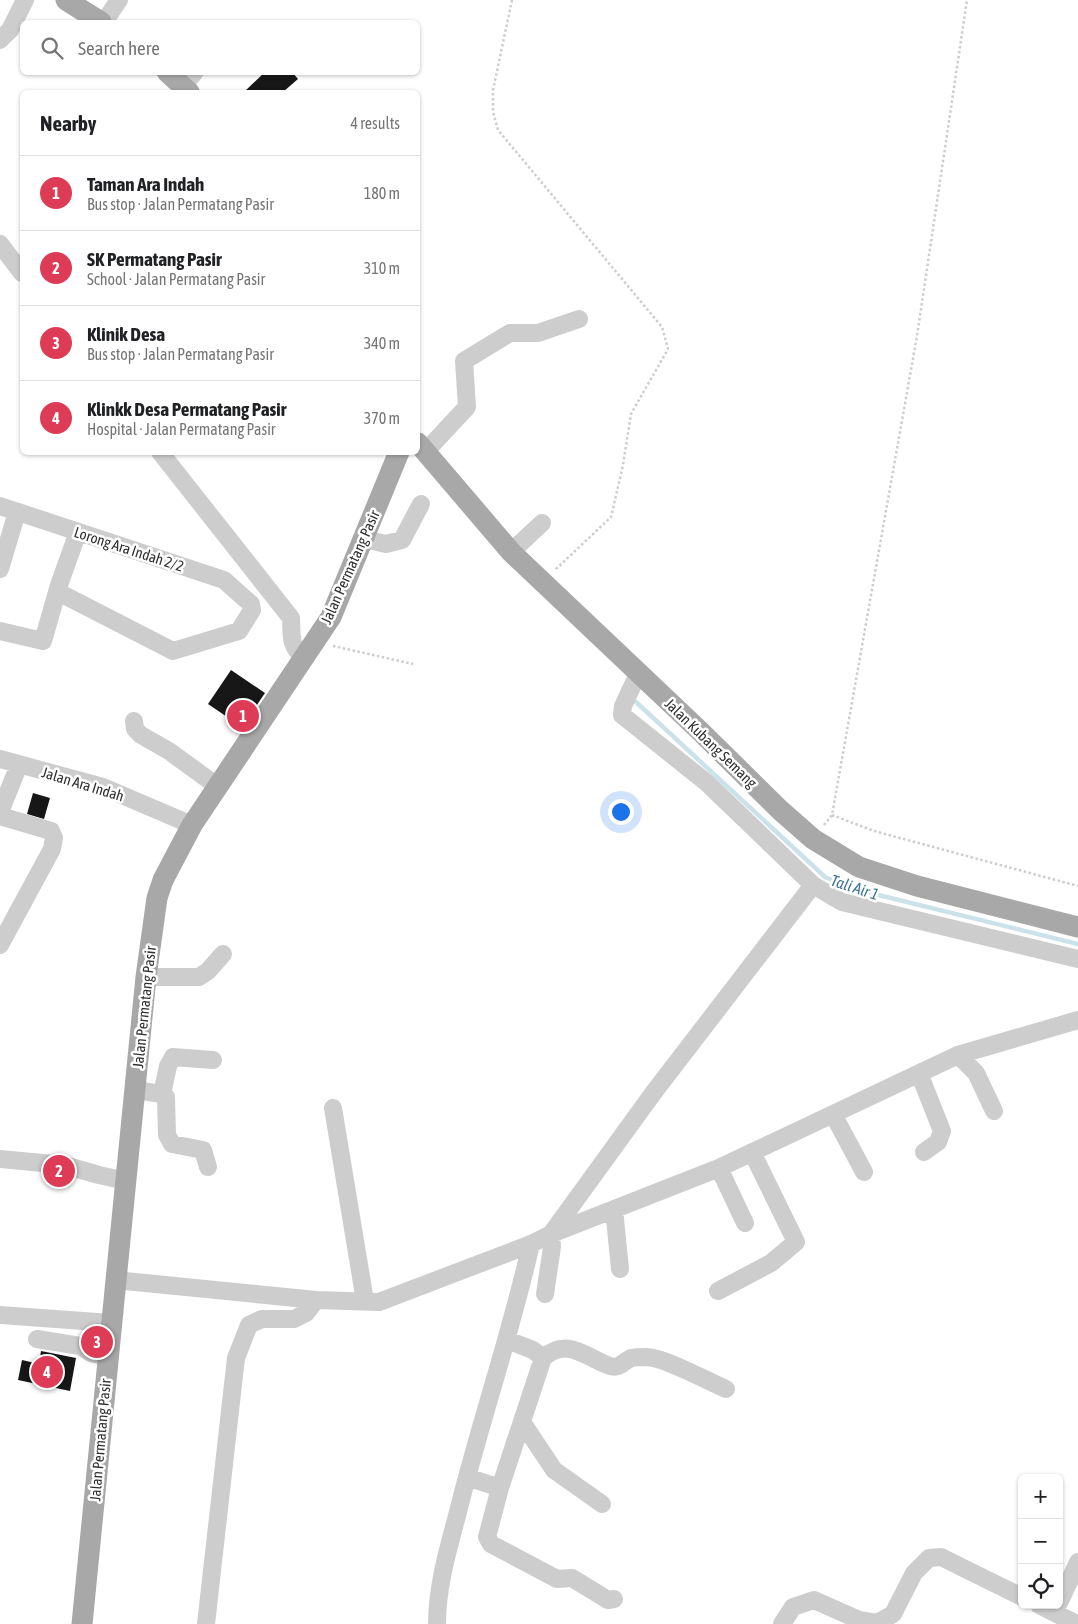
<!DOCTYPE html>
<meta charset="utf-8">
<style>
:root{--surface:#fff;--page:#f2f2f2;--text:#202124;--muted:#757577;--line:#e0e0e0;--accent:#de3b56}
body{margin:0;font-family:"Asap Condensed",sans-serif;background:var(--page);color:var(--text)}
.controls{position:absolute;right:15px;bottom:15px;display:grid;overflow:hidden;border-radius:8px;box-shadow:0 1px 4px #0004}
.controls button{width:45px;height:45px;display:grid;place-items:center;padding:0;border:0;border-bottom:1px solid var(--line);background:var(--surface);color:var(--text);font:25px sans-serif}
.you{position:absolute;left:620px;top:811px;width:18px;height:18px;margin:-12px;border:4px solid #fff;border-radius:50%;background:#1a73e8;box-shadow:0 0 0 8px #1a73e833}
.badge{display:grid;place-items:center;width:32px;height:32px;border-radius:50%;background:var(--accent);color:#fff;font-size:16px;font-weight:700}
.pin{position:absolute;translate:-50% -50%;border:2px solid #fff;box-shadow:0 1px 5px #0006}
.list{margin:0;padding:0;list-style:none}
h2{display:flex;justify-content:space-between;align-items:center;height:65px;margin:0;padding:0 20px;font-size:21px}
h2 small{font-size:16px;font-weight:400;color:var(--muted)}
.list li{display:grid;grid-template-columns:32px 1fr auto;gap:15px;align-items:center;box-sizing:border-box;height:75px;padding:0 20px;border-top:1px solid var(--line)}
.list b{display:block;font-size:19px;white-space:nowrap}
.list p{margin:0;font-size:16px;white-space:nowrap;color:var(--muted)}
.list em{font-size:16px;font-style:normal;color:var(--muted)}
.icon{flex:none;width:28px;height:28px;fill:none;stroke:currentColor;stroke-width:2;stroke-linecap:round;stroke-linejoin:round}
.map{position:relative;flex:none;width:1078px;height:1624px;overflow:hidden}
.search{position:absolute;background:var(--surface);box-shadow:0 1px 4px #0004;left:20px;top:20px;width:400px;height:55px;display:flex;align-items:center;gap:12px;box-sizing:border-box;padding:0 18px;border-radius:8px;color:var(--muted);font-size:19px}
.panel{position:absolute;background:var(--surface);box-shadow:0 1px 4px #0004;left:20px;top:90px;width:400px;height:365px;border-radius:8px}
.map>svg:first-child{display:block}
</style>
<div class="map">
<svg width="1078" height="1624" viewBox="0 0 1078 1624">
<rect width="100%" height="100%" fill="#fff"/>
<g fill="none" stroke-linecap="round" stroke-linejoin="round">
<path stroke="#cce2eb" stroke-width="4.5" d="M636 702 825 877 854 889 1078 944"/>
</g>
<path fill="#171717" d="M265 72H292L298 79 283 92H244Z
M231 670 265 693 242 727 208 704Z
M33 793 50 798 44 819 27 814Z
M41 1351 76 1358 70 1391 18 1380 22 1360 39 1364Z"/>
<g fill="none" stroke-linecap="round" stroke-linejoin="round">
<path stroke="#cdcdcd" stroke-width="2.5" stroke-dasharray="2.5 2.5" stroke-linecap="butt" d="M512 0 493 90V112L498 130 662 327 668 349 631 414 623 465 611 517 555 570
M333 646 413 664
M832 815 874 831 1078 886
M824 825 832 815 917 336 967 0"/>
<path stroke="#cdcdcd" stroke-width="18" d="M104 22 119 0
M0 40 10 30 25 0
M183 86 195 72
M0 244 22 273
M160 452 291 618C292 636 289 645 304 658
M425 452 467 407 464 361 510 333H538L579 319
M0 506 224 580 251 604 252 610 239 631 173 651 58 592
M364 539 386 544 402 540 421 504
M511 552 542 523
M0 569 17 512
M0 631 43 641 59 585 78 532
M638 674 623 706 622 715 707 783 813 885 842 902 1078 959
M134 721 135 729 141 735 169 751 217 786
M0 759 103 787 192 825
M0 812 19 765
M0 816 51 831 54 838 52 849 0 945
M146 977H199L208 971 223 954
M958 1055 976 1073 994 1111
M919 1073 942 1131 938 1142 924 1152
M135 1090 162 1094 166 1097 167 1135 172 1144 203 1150 208 1167
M162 1094 168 1066 173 1057 213 1060
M333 1108 365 1301
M833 1114 864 1172
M0 1159 64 1165 99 1175 126 1181
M719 1168 745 1223
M614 1209 620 1269
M115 1280 316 1300 379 1302 531 1244 551 1234 719 1168 958 1055 1078 1020
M718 1291 771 1263 796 1242 752 1152
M545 1294 552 1247 551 1234 654 1092 813 885
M0 1315 111 1323
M37 1339 80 1346 91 1353 108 1357
M507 1340 533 1350 543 1358C568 1336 586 1358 610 1366 620 1369 624 1361 631 1358 635 1357 642 1357 647 1357 666 1358 707 1381 726 1389
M543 1358 500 1488 487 1537 491 1544 557 1579 572 1578 608 1600 614 1599
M522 1422 554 1470 602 1504
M467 1477 500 1488
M1059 1603 1078 1562
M1039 1605 1077 1624
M206 1624 236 1358 249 1325 262 1319H294L306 1313 316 1300
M437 1624C437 1584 449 1547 459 1508 481 1420 511 1333 531 1244
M782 1624 793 1607 814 1600 859 1620 877 1623 893 1614 914 1573 929 1558 941 1557 1022 1597"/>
<path stroke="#a8a8a8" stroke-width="21" d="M66 0 101 22
M167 72 189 92
M418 443 511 552 701 732 780 810 813 839 859 867 917 886 1078 927
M82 1624 146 977 157 898 163 880 192 825 331 617 399 452"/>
</g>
<g text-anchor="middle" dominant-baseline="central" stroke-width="5" stroke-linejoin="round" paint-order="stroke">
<g font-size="15" fill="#303030" stroke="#fff">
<text transform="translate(129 549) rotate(18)">Lorong Ara Indah 2/2</text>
<text transform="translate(350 567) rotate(-66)">Jalan Permatang Pasir</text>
<text transform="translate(711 743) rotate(44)">Jalan Kubang Semang</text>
<text transform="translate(83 784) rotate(17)">Jalan Ara Indah</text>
<text transform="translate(144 1007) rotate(-84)">Jalan Permatang Pasir</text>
<text transform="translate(100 1440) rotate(-85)">Jalan Permatang Pasir</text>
</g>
<g font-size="16" font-style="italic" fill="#417890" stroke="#fff">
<text transform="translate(855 887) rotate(18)">Tali Air 1</text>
</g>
</g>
</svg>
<div class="controls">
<button>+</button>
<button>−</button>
<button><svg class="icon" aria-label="locate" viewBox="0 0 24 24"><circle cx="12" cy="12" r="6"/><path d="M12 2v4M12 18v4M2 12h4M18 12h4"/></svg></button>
</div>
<div class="you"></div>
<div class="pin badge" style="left:243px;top:716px">1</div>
<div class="pin badge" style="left:59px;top:1171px">2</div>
<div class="pin badge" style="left:97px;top:1342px">3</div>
<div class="pin badge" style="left:47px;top:1372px">4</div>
<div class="search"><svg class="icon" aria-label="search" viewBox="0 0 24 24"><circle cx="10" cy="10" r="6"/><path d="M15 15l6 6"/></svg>Search here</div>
<section class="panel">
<h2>Nearby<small>4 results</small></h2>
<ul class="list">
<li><span class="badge">1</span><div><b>Taman Ara Indah</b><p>Bus stop · Jalan Permatang Pasir</p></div><em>180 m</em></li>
<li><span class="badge">2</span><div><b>SK Permatang Pasir</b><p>School · Jalan Permatang Pasir</p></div><em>310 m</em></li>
<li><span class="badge">3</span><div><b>Klinik Desa</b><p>Bus stop · Jalan Permatang Pasir</p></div><em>340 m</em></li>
<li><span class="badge">4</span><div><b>Klinkk Desa Permatang Pasir</b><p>Hospital · Jalan Permatang Pasir</p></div><em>370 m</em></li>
</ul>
</section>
</div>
